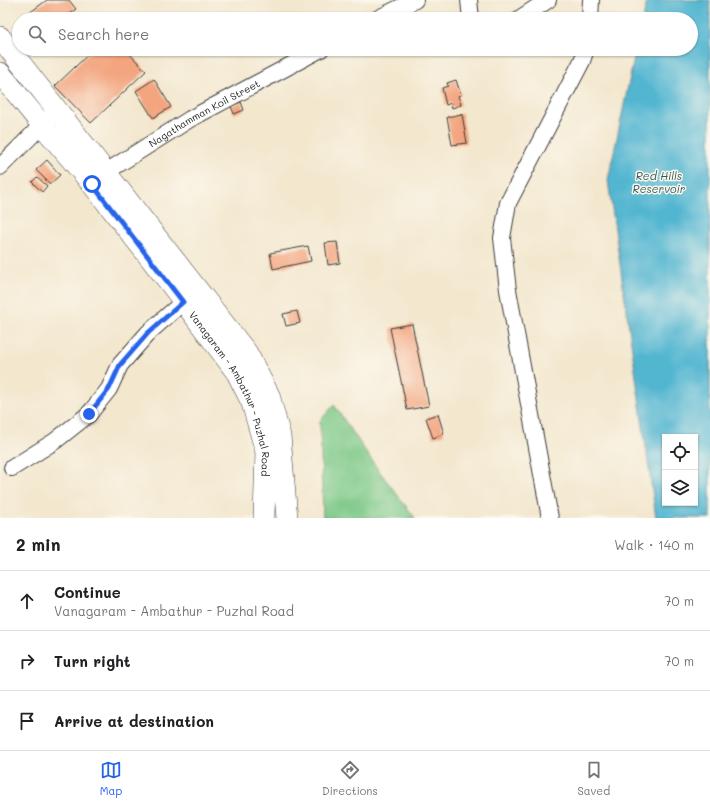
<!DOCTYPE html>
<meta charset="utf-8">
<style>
:root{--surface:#fff;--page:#f6f6f6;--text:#202124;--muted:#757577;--line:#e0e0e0;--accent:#2563eb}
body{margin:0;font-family:Mali,sans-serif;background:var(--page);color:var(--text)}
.controls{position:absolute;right:12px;bottom:12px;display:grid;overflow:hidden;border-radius:0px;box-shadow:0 1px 3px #0004}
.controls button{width:36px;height:36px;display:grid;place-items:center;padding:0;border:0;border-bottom:1px solid var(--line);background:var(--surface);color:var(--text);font:20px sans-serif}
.stop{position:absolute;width:12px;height:12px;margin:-9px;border:3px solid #2563eb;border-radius:50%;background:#fff}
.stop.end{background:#2563eb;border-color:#fff;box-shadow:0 1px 4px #0008}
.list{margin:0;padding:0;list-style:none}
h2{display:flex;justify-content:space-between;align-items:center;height:52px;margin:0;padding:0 16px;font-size:17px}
h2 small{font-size:13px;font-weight:400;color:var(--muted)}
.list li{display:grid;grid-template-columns:26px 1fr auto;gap:12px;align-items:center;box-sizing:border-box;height:60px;padding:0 16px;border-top:1px solid var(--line)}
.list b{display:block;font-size:15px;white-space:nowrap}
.list p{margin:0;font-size:13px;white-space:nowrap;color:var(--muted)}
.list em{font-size:13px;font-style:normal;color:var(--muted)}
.icon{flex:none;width:22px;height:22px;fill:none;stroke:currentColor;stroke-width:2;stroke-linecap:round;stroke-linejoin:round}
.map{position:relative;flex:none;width:710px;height:518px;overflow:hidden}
.search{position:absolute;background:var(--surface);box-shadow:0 1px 3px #0004;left:12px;right:12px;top:12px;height:44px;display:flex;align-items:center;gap:10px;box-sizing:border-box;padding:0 14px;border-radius:22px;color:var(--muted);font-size:15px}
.sheet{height:232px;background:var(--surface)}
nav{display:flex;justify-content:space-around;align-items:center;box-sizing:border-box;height:56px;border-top:1px solid var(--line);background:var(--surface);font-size:11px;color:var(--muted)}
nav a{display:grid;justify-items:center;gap:2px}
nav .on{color:var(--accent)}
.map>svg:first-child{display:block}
</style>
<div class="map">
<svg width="710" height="518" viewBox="0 0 710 518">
<rect width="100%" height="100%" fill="#fbf7ec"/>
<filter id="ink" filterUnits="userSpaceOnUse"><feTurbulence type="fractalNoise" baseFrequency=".025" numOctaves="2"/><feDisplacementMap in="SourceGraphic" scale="8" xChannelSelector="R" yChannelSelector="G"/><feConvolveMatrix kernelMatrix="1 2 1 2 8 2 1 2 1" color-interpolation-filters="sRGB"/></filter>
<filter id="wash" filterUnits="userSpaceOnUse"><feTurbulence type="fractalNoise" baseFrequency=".012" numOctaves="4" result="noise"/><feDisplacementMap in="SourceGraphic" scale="16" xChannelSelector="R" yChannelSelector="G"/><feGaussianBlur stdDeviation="0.9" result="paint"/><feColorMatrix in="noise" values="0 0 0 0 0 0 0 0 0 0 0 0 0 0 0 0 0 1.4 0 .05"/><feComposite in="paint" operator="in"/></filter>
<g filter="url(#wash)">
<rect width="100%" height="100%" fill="#f3e7ce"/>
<path fill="#7ac786" stroke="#4b7251" d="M334 405 379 471 415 518H323L320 421Z"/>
<path fill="#52b6d1" stroke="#376976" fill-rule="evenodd" d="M647 0H710V518H656L608 180 636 49H691V19H643ZM665 437H695V503H665Z"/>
<g id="blocks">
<path fill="#f3a57f" d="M47 0H69L76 9 62 19H21Z
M94 49H125L146 71 91 123 55 86Z
M154 79 171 107 153 118 136 91Z
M456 80 461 95 458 96 461 105 452 108 451 103 446 105 442 88 448 86 447 83Z
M241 102 244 110 234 114 231 106Z
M462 114 467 143 452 145 447 117Z
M47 160 60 175 50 184 36 170Z
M37 177 47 186 42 192 32 182Z
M337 242 340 263 328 265 325 243Z
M308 246 311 261 273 269 270 253Z
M297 311 300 323 286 326 283 314Z
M412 324 429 406 407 410 390 328Z
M438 414 444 434 433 438 426 418Z"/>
</g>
</g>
<g filter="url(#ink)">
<use href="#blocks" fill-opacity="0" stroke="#3c3a37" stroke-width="1"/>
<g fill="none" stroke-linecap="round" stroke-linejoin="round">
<defs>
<g id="minor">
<path d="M469 0 471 19"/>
<path d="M377 19 415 0"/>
<path d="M519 19 548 0"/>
<path d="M590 19 591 0"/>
<path d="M0 167 50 117"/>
<path id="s1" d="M98 179 106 172 190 119 321 49"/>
<path d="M12 468 55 441 89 414 109 389 120 365 148 333 183 302 190 294"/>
<path d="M550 518 508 290 502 238 508 203 582 61 586 49"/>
</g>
<g id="major">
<path d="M0 37 247 353 269 395 280 436 287 518"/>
<path id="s2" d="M0 73 42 125 92 184 169 282 237 373 252 403 266 452 264 518"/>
</g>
</defs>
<use href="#minor" stroke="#3c3a37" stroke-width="18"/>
<use href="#major" stroke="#3c3a37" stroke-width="22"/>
<use href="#minor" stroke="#fff" stroke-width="16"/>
<use href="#major" stroke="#fff" stroke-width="21"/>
</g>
</g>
<g fill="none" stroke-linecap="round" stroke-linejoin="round" filter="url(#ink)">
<path stroke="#2563eb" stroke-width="5" d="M89 414 109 389 120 365 148 333 183 302 92 184"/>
</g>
<g text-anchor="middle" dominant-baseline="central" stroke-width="3" stroke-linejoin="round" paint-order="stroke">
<g font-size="10" fill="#1c1c1c" stroke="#fbf7ec">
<text stroke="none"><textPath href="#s1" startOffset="125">Nagathamman Koil Street</textPath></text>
<text stroke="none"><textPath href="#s2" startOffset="399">Vanagaram - Ambathur - Puzhal Road</textPath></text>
</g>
<g font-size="11" font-style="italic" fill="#325a64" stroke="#fbf7ec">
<text x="659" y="175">Red Hills<tspan x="659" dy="13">Reservoir</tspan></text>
</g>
</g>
</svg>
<div class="controls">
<button><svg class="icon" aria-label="locate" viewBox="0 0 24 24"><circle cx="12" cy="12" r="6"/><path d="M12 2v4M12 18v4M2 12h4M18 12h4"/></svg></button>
<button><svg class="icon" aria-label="layers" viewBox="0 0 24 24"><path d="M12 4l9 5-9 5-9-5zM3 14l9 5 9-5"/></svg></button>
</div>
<div class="stop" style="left:92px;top:184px"></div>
<div class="stop end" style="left:89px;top:414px"></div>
<div class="search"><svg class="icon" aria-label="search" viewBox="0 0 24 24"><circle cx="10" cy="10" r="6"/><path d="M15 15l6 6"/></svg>Search here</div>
</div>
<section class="sheet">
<h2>2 min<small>Walk · 140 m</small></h2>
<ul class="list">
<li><svg class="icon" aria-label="ahead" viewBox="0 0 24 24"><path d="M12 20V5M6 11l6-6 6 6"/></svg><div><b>Continue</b><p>Vanagaram - Ambathur - Puzhal Road</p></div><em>70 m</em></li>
<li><svg class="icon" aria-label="right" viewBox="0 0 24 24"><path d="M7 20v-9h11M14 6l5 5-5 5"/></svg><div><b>Turn right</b></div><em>70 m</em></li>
<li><svg class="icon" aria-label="arrive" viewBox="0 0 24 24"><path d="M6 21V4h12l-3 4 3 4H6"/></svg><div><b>Arrive at destination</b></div></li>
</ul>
</section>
<nav>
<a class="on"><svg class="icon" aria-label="map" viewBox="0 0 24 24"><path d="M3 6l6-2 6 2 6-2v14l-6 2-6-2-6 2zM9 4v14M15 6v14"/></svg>Map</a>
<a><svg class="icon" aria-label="directions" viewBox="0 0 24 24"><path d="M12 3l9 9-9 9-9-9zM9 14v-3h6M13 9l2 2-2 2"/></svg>Directions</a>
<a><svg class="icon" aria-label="saved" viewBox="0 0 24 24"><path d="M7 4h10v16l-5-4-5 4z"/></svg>Saved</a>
</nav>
